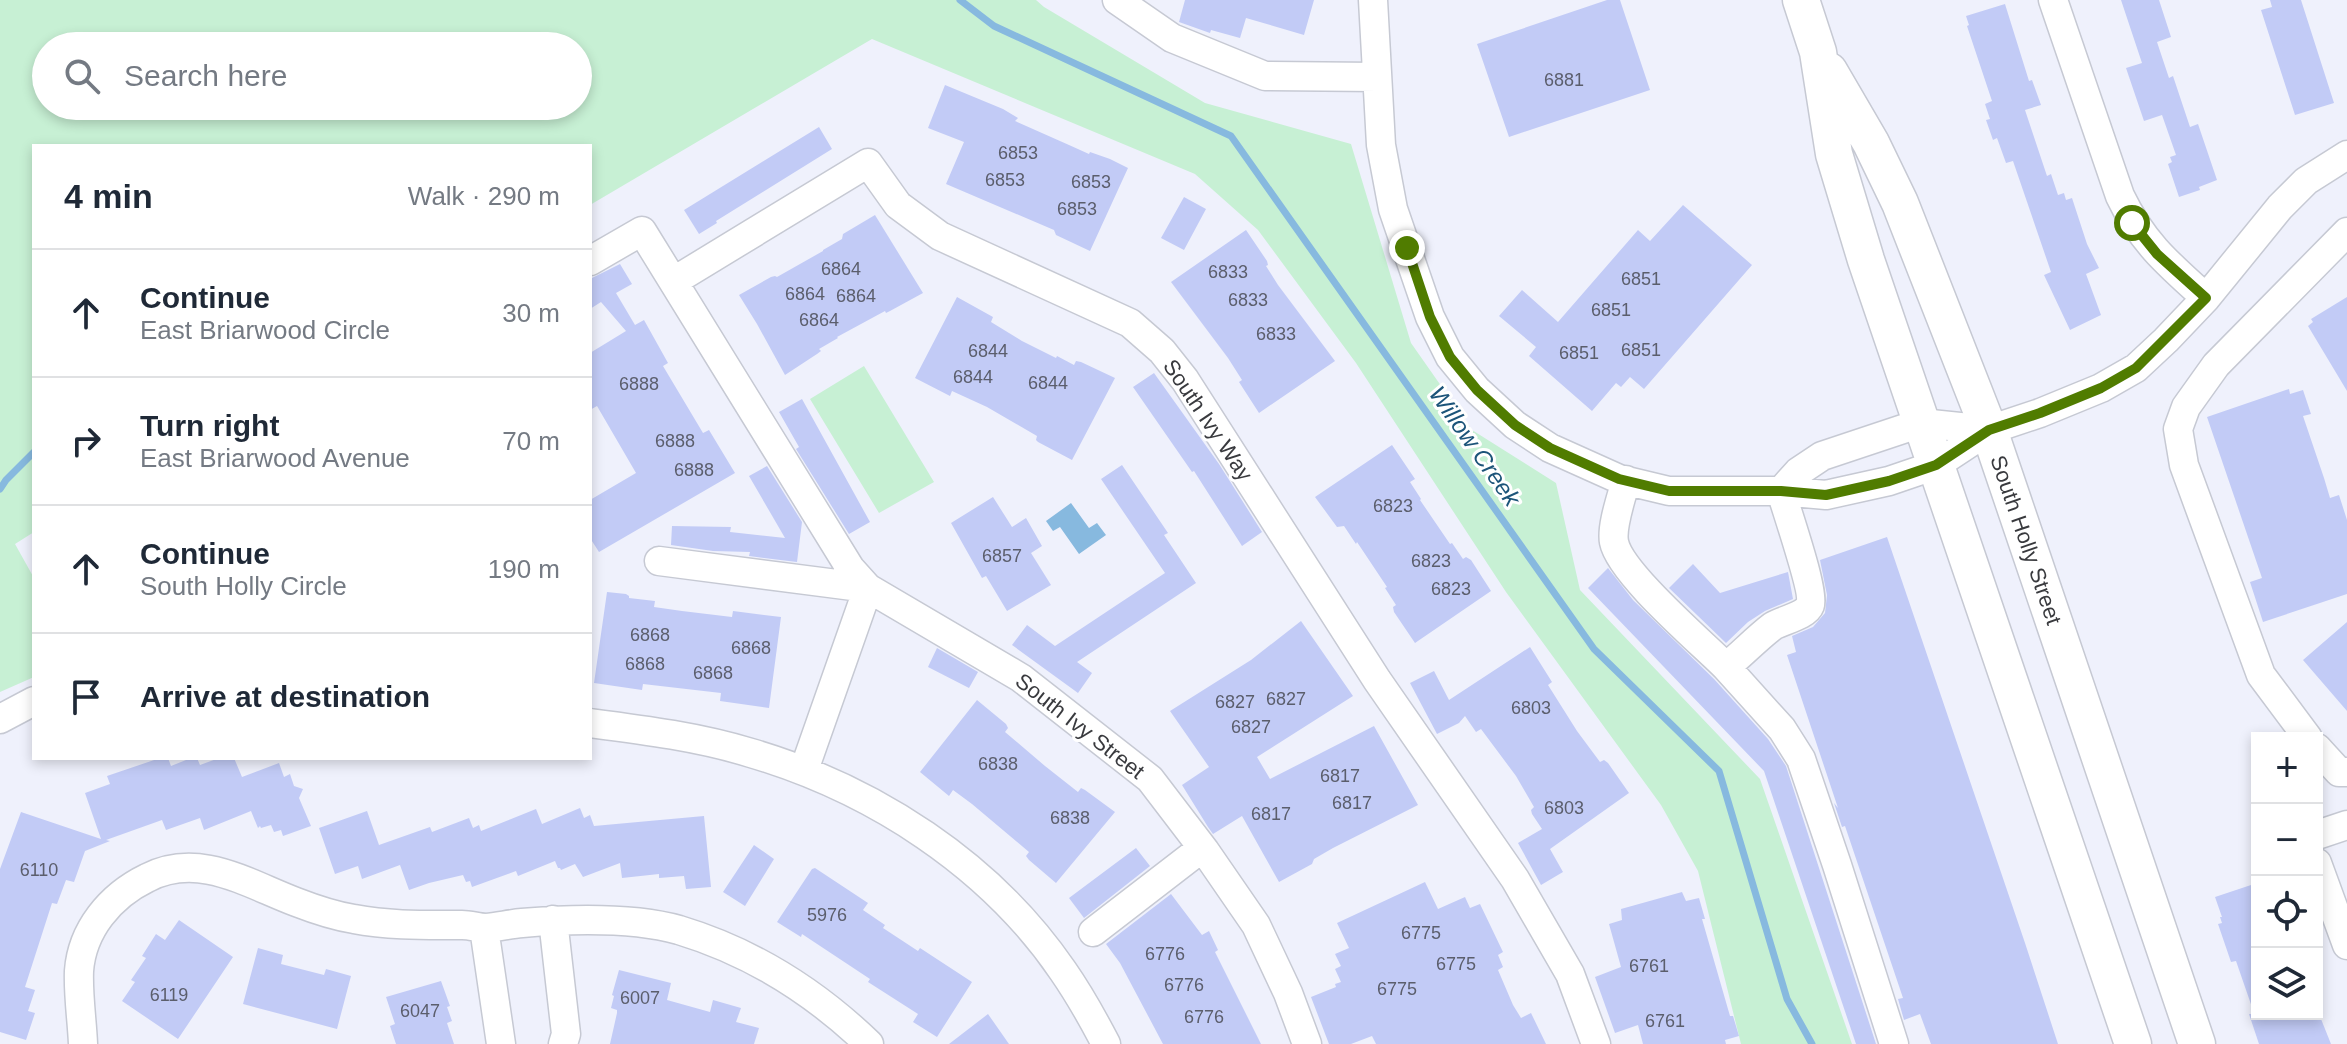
<!DOCTYPE html>
<meta charset="utf-8">
<style>
:root{--surface:#fff;--page:#f6f6f7;--text:#1f2937;--muted:#747a83;--line:#e0e1e3}
body{margin:0;font-family:Arial,sans-serif;background:var(--page);color:var(--text)}
.controls{position:absolute;right:24px;bottom:24px;display:grid;overflow:hidden;border-radius:0px;box-shadow:0 4px 12px #0003}
.controls button{width:72px;height:72px;display:grid;place-items:center;padding:0;border:0;border-bottom:2px solid var(--line);background:var(--surface);color:var(--text);font:40px sans-serif}
.stop{position:absolute;width:24px;height:24px;margin:-18px;border:6px solid #507c00;border-radius:50%;background:#fff}
.stop.end{background:#507c00;border-color:#fff;box-shadow:0 2px 8px #0008}
.list{margin:0;padding:0;list-style:none}
h2{display:flex;justify-content:space-between;align-items:center;height:104px;margin:0;padding:0 32px;font-size:34px}
h2 small{font-size:26px;font-weight:400;color:var(--muted)}
.list li{display:grid;grid-template-columns:52px 1fr auto;gap:24px;align-items:center;box-sizing:border-box;height:128px;padding:0 32px;border-top:2px solid var(--line)}
.list b{display:block;font-size:30px;white-space:nowrap}
.list p{margin:0;font-size:26px;white-space:nowrap;color:var(--muted)}
.list em{font-size:26px;font-style:normal;color:var(--muted)}
.icon{flex:none;width:44px;height:44px;fill:none;stroke:currentColor;stroke-width:2;stroke-linecap:round;stroke-linejoin:round}
.map{position:relative;flex:none;width:2347px;height:1044px;overflow:hidden}
.search{position:absolute;background:var(--surface);box-shadow:0 4px 12px #0003;left:32px;top:32px;width:560px;height:88px;display:flex;align-items:center;gap:20px;box-sizing:border-box;padding:0 28px;border-radius:44px;color:var(--muted);font-size:30px}
.panel{position:absolute;background:var(--surface);box-shadow:0 4px 12px #0003;left:32px;top:144px;width:560px;height:616px;border-radius:0px}
.map>svg:first-child{display:block}
</style>
<div class="map">
<svg width="2347" height="1044" viewBox="0 0 2347 1044">
<rect width="100%" height="100%" fill="#eff1fc"/>
<path fill="#c7f0d4" fill-rule="evenodd" d="M0 0H1036L1044 7 1205 103 1351 144 1411 343 1472 430 1556 483 1580 590 1760 779 1852 1044H1741L1698 871 1661 805 1506 592 1356 363 1258 230 1195 174 872 39 590 205V146H34V532L15 544 34 578V677L0 692ZM46 46H578V106H46Z
M864 366 934 482 879 513 810 399Z"/>
<path fill="#87b9df" d="M1071 503 1089 528 1097 523 1106 535 1079 554 1060 527 1053 531 1046 521Z"/>
<g fill="none" stroke-linecap="round" stroke-linejoin="round">
<path stroke="#87b9df" stroke-width="7" d="M960 0 994 26 1231 136 1594 649 1719 771 1787 999 1812 1044
M0 489 6 480 34 452"/>
</g>
<path fill="#c2cbf6" d="M1185 0H1314L1304 35 1246 18 1240 38 1211 30 1210 33 1179 22Z
M1607 0H1620L1650 90 1509 137 1477 44Z
M2121 0H2159L2171 37 2157 42 2169 78 2173 76 2190 127 2198 124 2217 180 2199 187 2200 190 2179 197 2168 164 2172 162 2170 157 2176 155 2162 115 2144 121 2126 68 2142 63Z
M2270 0H2301L2334 103 2295 115 2261 10 2272 7Z
M2005 4 2029 81 2032 80 2041 105 2025 110 2047 176 2051 174 2058 195 2064 193 2066 200 2072 198 2087 244 2099 268 2086 274 2101 315 2070 330 2044 275 2051 272 2013 161 2006 163 1997 138 1993 140 1986 120 1990 119 1985 104 1992 101 1967 26 1969 25 1966 16Z
M945 85 1003 109 1018 118 1015 121 1069 145 1089 154 1090 152 1110 159 1128 168 1090 251 1056 235 1054 230 946 184 964 142 928 128Z
M819 127 832 149 716 221 717 223 699 234 684 210Z
M1184 197 1206 209 1184 250 1161 238Z
M1683 205 1752 265 1644 389 1630 377 1621 387 1616 383 1592 411 1529 356 1536 347 1499 316 1522 290 1558 322 1638 230 1650 241Z
M875 215 923 293 890 311 886 313 885 311 837 337 838 338 819 349 821 351 817 354 785 375 757 324 739 295 771 277 775 276 777 277 823 251V250L842 239 843 234Z
M1246 230 1267 261 1268 265 1266 266 1278 285 1335 361 1259 413 1239 382 1242 380 1228 358 1171 282Z
M620 264 632 284 616 293 635 325 644 320 668 363 663 366 703 433 709 430 735 473 599 552 590 538V500L636 473 597 406 590 410V353L626 331 601 302 590 309V279Z
M957 297 993 317 991 322 1022 341 1056 358 1057 356 1074 365 1076 361 1081 362 1115 378 1072 460 1038 442 1036 440 1037 436 987 407 952 391 950 396 915 378Z
M2347 297V391L2308 326 2313 322 2311 319Z
M1154 373 1219 464 1262 532 1242 546 1194 471 1192 472 1133 387Z
M2289 389 2290 394 2303 390 2311 414 2303 416 2324 478 2330 498 2339 495 2347 520V594L2263 622 2250 582 2262 578 2207 417Z
M802 399 870 522 849 534 796 449 799 447 779 412Z
M1392 445 1415 479 1410 482 1421 499 1420 500 1450 544 1452 543 1463 559 1466 557 1471 560 1491 591 1415 643 1394 612 1393 607 1396 605 1385 588 1387 587 1357 542 1356 544 1344 526 1337 527 1315 497Z
M1122 465 1168 533 1164 535 1196 583 1077 662 1092 673 1078 693 1012 645 1027 625 1055 646 1165 573 1101 479Z
M767 466 802 522 797 562 749 556 750 552 713 551 671 545 672 526 731 527 730 532 785 538 749 476Z
M993 497 1012 527 1026 518 1042 546 1031 553 1051 585 1007 611 986 576 982 578 951 523Z
M1887 537 2025 943 2058 1044H1931L1920 1014 1904 1020 1898 999 1903 998 1845 826 1842 827 1834 803 1838 808 1787 655 1796 652 1792 636 1813 627 1825 613 1827 595 1820 560Z
M1693 564 1720 593 1788 572 1793 599 1765 611 1748 622 1726 643 1669 588Z
M1608 568 1633 600 1714 679 1768 739 1786 766 1876 1044H1856L1764 771 1588 588Z
M607 592 626 594 629 596V598L655 601 654 607 682 611 732 617 733 611 781 617 769 708 720 701 721 693 643 684 642 690 594 683Z
M1301 621 1353 696 1257 757 1270 779 1374 726 1418 805 1333 848 1314 859 1312 864 1279 882 1242 816 1213 834 1208 827 1182 785 1209 767 1170 711 1251 660Z
M2347 622V711L2303 660Z
M1530 647 1552 682 1548 685 1577 731 1600 762 1604 760 1608 763 1629 793 1550 849 1563 872 1541 885 1518 843 1542 829 1532 814 1531 810 1534 807 1516 776 1481 729 1476 732 1465 716 1459 723 1437 734 1410 683 1434 671 1449 700Z
M937 648 978 672 969 688 928 667Z
M977 700 1006 724 1008 728 1005 732 1045 766 1078 792 1081 788 1085 790 1115 812 1056 883 1029 860 1026 856 1029 852 972 804 953 790 949 796 920 772Z
M160 758H168L171 766 191 758H197L200 765 219 758H234L242 777 279 763 284 777 290 774 294 786 303 789 299 798 311 826 283 836 281 830 274 832 271 825 261 828 260 826 258 828 251 811 204 830 200 818 166 830 162 820 106 840 110 841 85 851 74 882 66 880 57 904 52 903 25 987 35 990 28 1011 35 1013 26 1040 0 1032V869L21 812 101 839 85 793 110 784 107 776Z
M580 808 584 818 590 815 594 826 704 816 711 887 686 889 684 876 659 878V874L622 878 620 863 583 877 575 864 561 870 560 868H558L555 861 518 876 516 871 472 887 470 881 466 882 463 875 429 883 409 890 400 865 362 879 358 866 335 874 319 828 367 811 379 845 430 827 432 832 469 818 473 828 479 825 481 831 536 809 542 824Z
M754 845 774 859 745 906 723 892Z
M1136 848 1150 866 1084 918 1069 898Z
M815 868 868 903 863 910 885 925 883 928 918 951 920 948 972 982 937 1037 913 1022 918 1014 868 982 870 979 802 934 801 937 777 922 812 869Z
M1425 882 1438 909 1465 897 1470 908 1480 904 1503 952 1498 955 1503 967 1498 970 1513 1005 1521 1018 1531 1013 1546 1044H1376L1372 1036 1351 1044H1329L1311 997 1336 987 1335 984 1341 982 1335 969 1341 966 1335 954 1349 948 1337 923Z
M2257 883V1013H2254L2236 961 2231 962 2218 924 2222 923 2220 917H2222L2215 897Z
M1682 892 1686 901 1699 898 1705 919H1702L1730 1016H1733L1739 1036 1725 1040 1726 1044H1643L1638 1025 1615 1033 1595 977 1621 967 1609 924 1622 920 1621 909Z
M1171 894 1202 935 1209 931 1218 950 1215 952 1261 1044H1163L1120 963 1106 944Z
M179 920 233 957 178 1039 122 1001 135 982 131 980 146 958 142 956 156 934 165 940Z
M258 948 283 955 281 964 324 975 326 969 351 976 337 1029 243 1004Z
M619 970 671 983 667 1000 710 1012 713 1000 741 1008 736 1022 759 1028 754 1044H610L617 1013V1010L611 1008 614 996 612 995Z
M441 981 450 1006 447 1007 452 1021 447 1023 454 1044H396L390 1026 395 1024 386 997Z
M988 1014 1009 1044H949Z
M2249 1014H2319L2331 1044H2259Z"/>
<g fill="none" stroke-linecap="round" stroke-linejoin="round">
<defs>
<path id="minor" d="M1117 0 1172 38 1265 76 1377 77
M1373 0 1381 145 1393 209 1430 317 1450 357 1477 390 1515 425 1550 448 1619 479 1669 491H1781L1826 495 1889 481 1936 465 1989 430 2040 413 2101 388 2136 368 2166 340 2206 298 2280 207 2306 181 2347 155
M2053 0 2120 196C2142 242 2168 264 2206 298
M590 261 642 231 850 568 868 588 804 770
M674 281 868 163 898 205 940 236 1130 323 1162 351 1185 380 1377 680 1515 879 1570 974 1596 1044
M1626 480C1622 496 1611 526 1614 542 1620 573 1701 642 1726 667
M1781 491C1786 509 1815 592 1810 605 1806 616 1783 620 1773 626 1757 638 1742 654 1726 667L1782 729 1801 759 1837 865 1894 1044
M1781 491 1798 472 1822 456 1921 423 1989 430
M659 561 868 588 1021 678 1150 779 1205 851 1256 925 1288 993 1307 1044
M0 719 34 701
M590 723C644 730 699 737 751 753 873 789 990 864 1063 971 1079 994 1093 1019 1106 1044
M2308 738 2261 675 2184 465 2178 429 2186 407 2216 365 2347 232
M2317 748 2339 772H2347
M2317 835 2347 825
M2317 863 2347 945
M553 920 566 1034 563 1044
M484 928 501 1044
M1093 932 1202 848
M83 1044C82 1020 78 995 79 971 82 930 110 896 147 878 199 851 248 884 296 902 314 909 335 916 354 919 390 926 426 925 462 925 471 925 478 928 486 928 498 927 510 924 522 923 571 919 632 917 679 930 752 952 815 992 869 1044"/>
<path id="major" d="M1801 0 1818 52 1834 154 1866 260 2133 1044
M1829 71 1871 143 1900 203 1989 430 2197 1044"/>
</defs>
<use href="#minor" stroke="#c6c9d3" stroke-width="31"/>
<use href="#major" stroke="#c6c9d3" stroke-width="39"/>
<use href="#minor" stroke="#fff" stroke-width="28"/>
<use href="#major" stroke="#fff" stroke-width="36"/>
</g>
<g fill="none" stroke-linecap="round" stroke-linejoin="round">
<path stroke="#507c00" stroke-width="10" d="M1407 248 1430 317 1450 357 1477 390 1515 425 1550 448 1619 479 1669 491H1781L1826 495 1889 481 1936 465 1989 430 2040 413 2101 388 2136 368 2206 298 2157 254 2132 223"/>
</g>
<g text-anchor="middle" dominant-baseline="central" stroke-width="6" stroke-linejoin="round" paint-order="stroke">
<g font-size="18" fill="#5b5e6c">
<text x="1564" y="80">6881</text>
<text x="1018" y="153">6853</text>
<text x="1005" y="180">6853</text>
<text x="1091" y="182">6853</text>
<text x="1077" y="209">6853</text>
<text x="841" y="269">6864</text>
<text x="1228" y="272">6833</text>
<text x="1641" y="279">6851</text>
<text x="805" y="294">6864</text>
<text x="856" y="296">6864</text>
<text x="1248" y="300">6833</text>
<text x="1611" y="310">6851</text>
<text x="819" y="320">6864</text>
<text x="1276" y="334">6833</text>
<text x="1641" y="350">6851</text>
<text x="988" y="351">6844</text>
<text x="1579" y="353">6851</text>
<text x="973" y="377">6844</text>
<text x="1048" y="383">6844</text>
<text x="639" y="384">6888</text>
<text x="675" y="441">6888</text>
<text x="694" y="470">6888</text>
<text x="1393" y="506">6823</text>
<text x="1002" y="556">6857</text>
<text x="1431" y="561">6823</text>
<text x="1451" y="589">6823</text>
<text x="650" y="635">6868</text>
<text x="751" y="648">6868</text>
<text x="645" y="664">6868</text>
<text x="713" y="673">6868</text>
<text x="1286" y="699">6827</text>
<text x="1235" y="702">6827</text>
<text x="1531" y="708">6803</text>
<text x="1251" y="727">6827</text>
<text x="998" y="764">6838</text>
<text x="1340" y="776">6817</text>
<text x="1352" y="803">6817</text>
<text x="1564" y="808">6803</text>
<text x="1271" y="814">6817</text>
<text x="1070" y="818">6838</text>
<text x="39" y="870">6110</text>
<text x="827" y="915">5976</text>
<text x="1421" y="933">6775</text>
<text x="1165" y="954">6776</text>
<text x="1456" y="964">6775</text>
<text x="1649" y="966">6761</text>
<text x="1184" y="985">6776</text>
<text x="1397" y="989">6775</text>
<text x="169" y="995">6119</text>
<text x="640" y="998">6007</text>
<text x="420" y="1011">6047</text>
<text x="1204" y="1017">6776</text>
<text x="1665" y="1021">6761</text>
</g>
<g font-size="22" fill="#393a3e" stroke="#fff">
<text transform="translate(1208 420) rotate(56)">South Ivy Way</text>
<text transform="translate(2026 540) rotate(71)">South Holly Street</text>
<text transform="translate(1080 726) rotate(38)">South Ivy Street</text>
</g>
<g font-size="24" font-style="italic" fill="#1c5479" stroke="#fff">
<text transform="translate(1475 446) rotate(55)">Willow Creek</text>
</g>
</g>
</svg>
<div class="controls">
<button>+</button>
<button>−</button>
<button><svg class="icon" aria-label="locate" viewBox="0 0 24 24"><circle cx="12" cy="12" r="6"/><path d="M12 2v4M12 18v4M2 12h4M18 12h4"/></svg></button>
<button><svg class="icon" aria-label="layers" viewBox="0 0 24 24"><path d="M12 4l9 5-9 5-9-5zM3 14l9 5 9-5"/></svg></button>
</div>
<div class="stop" style="left:2132px;top:223px"></div>
<div class="stop end" style="left:1407px;top:248px"></div>
<div class="search"><svg class="icon" aria-label="search" viewBox="0 0 24 24"><circle cx="10" cy="10" r="6"/><path d="M15 15l6 6"/></svg>Search here</div>
<section class="panel">
<h2>4 min<small>Walk · 290 m</small></h2>
<ul class="list">
<li><svg class="icon" aria-label="ahead" viewBox="0 0 24 24"><path d="M12 20V5M6 11l6-6 6 6"/></svg><div><b>Continue</b><p>East Briarwood Circle</p></div><em>30 m</em></li>
<li><svg class="icon" aria-label="right" viewBox="0 0 24 24"><path d="M7 20v-9h11M14 6l5 5-5 5"/></svg><div><b>Turn right</b><p>East Briarwood Avenue</p></div><em>70 m</em></li>
<li><svg class="icon" aria-label="ahead" viewBox="0 0 24 24"><path d="M12 20V5M6 11l6-6 6 6"/></svg><div><b>Continue</b><p>South Holly Circle</p></div><em>190 m</em></li>
<li><svg class="icon" aria-label="arrive" viewBox="0 0 24 24"><path d="M6 21V4h12l-3 4 3 4H6"/></svg><div><b>Arrive at destination</b></div></li>
</ul>
</section>
</div>
